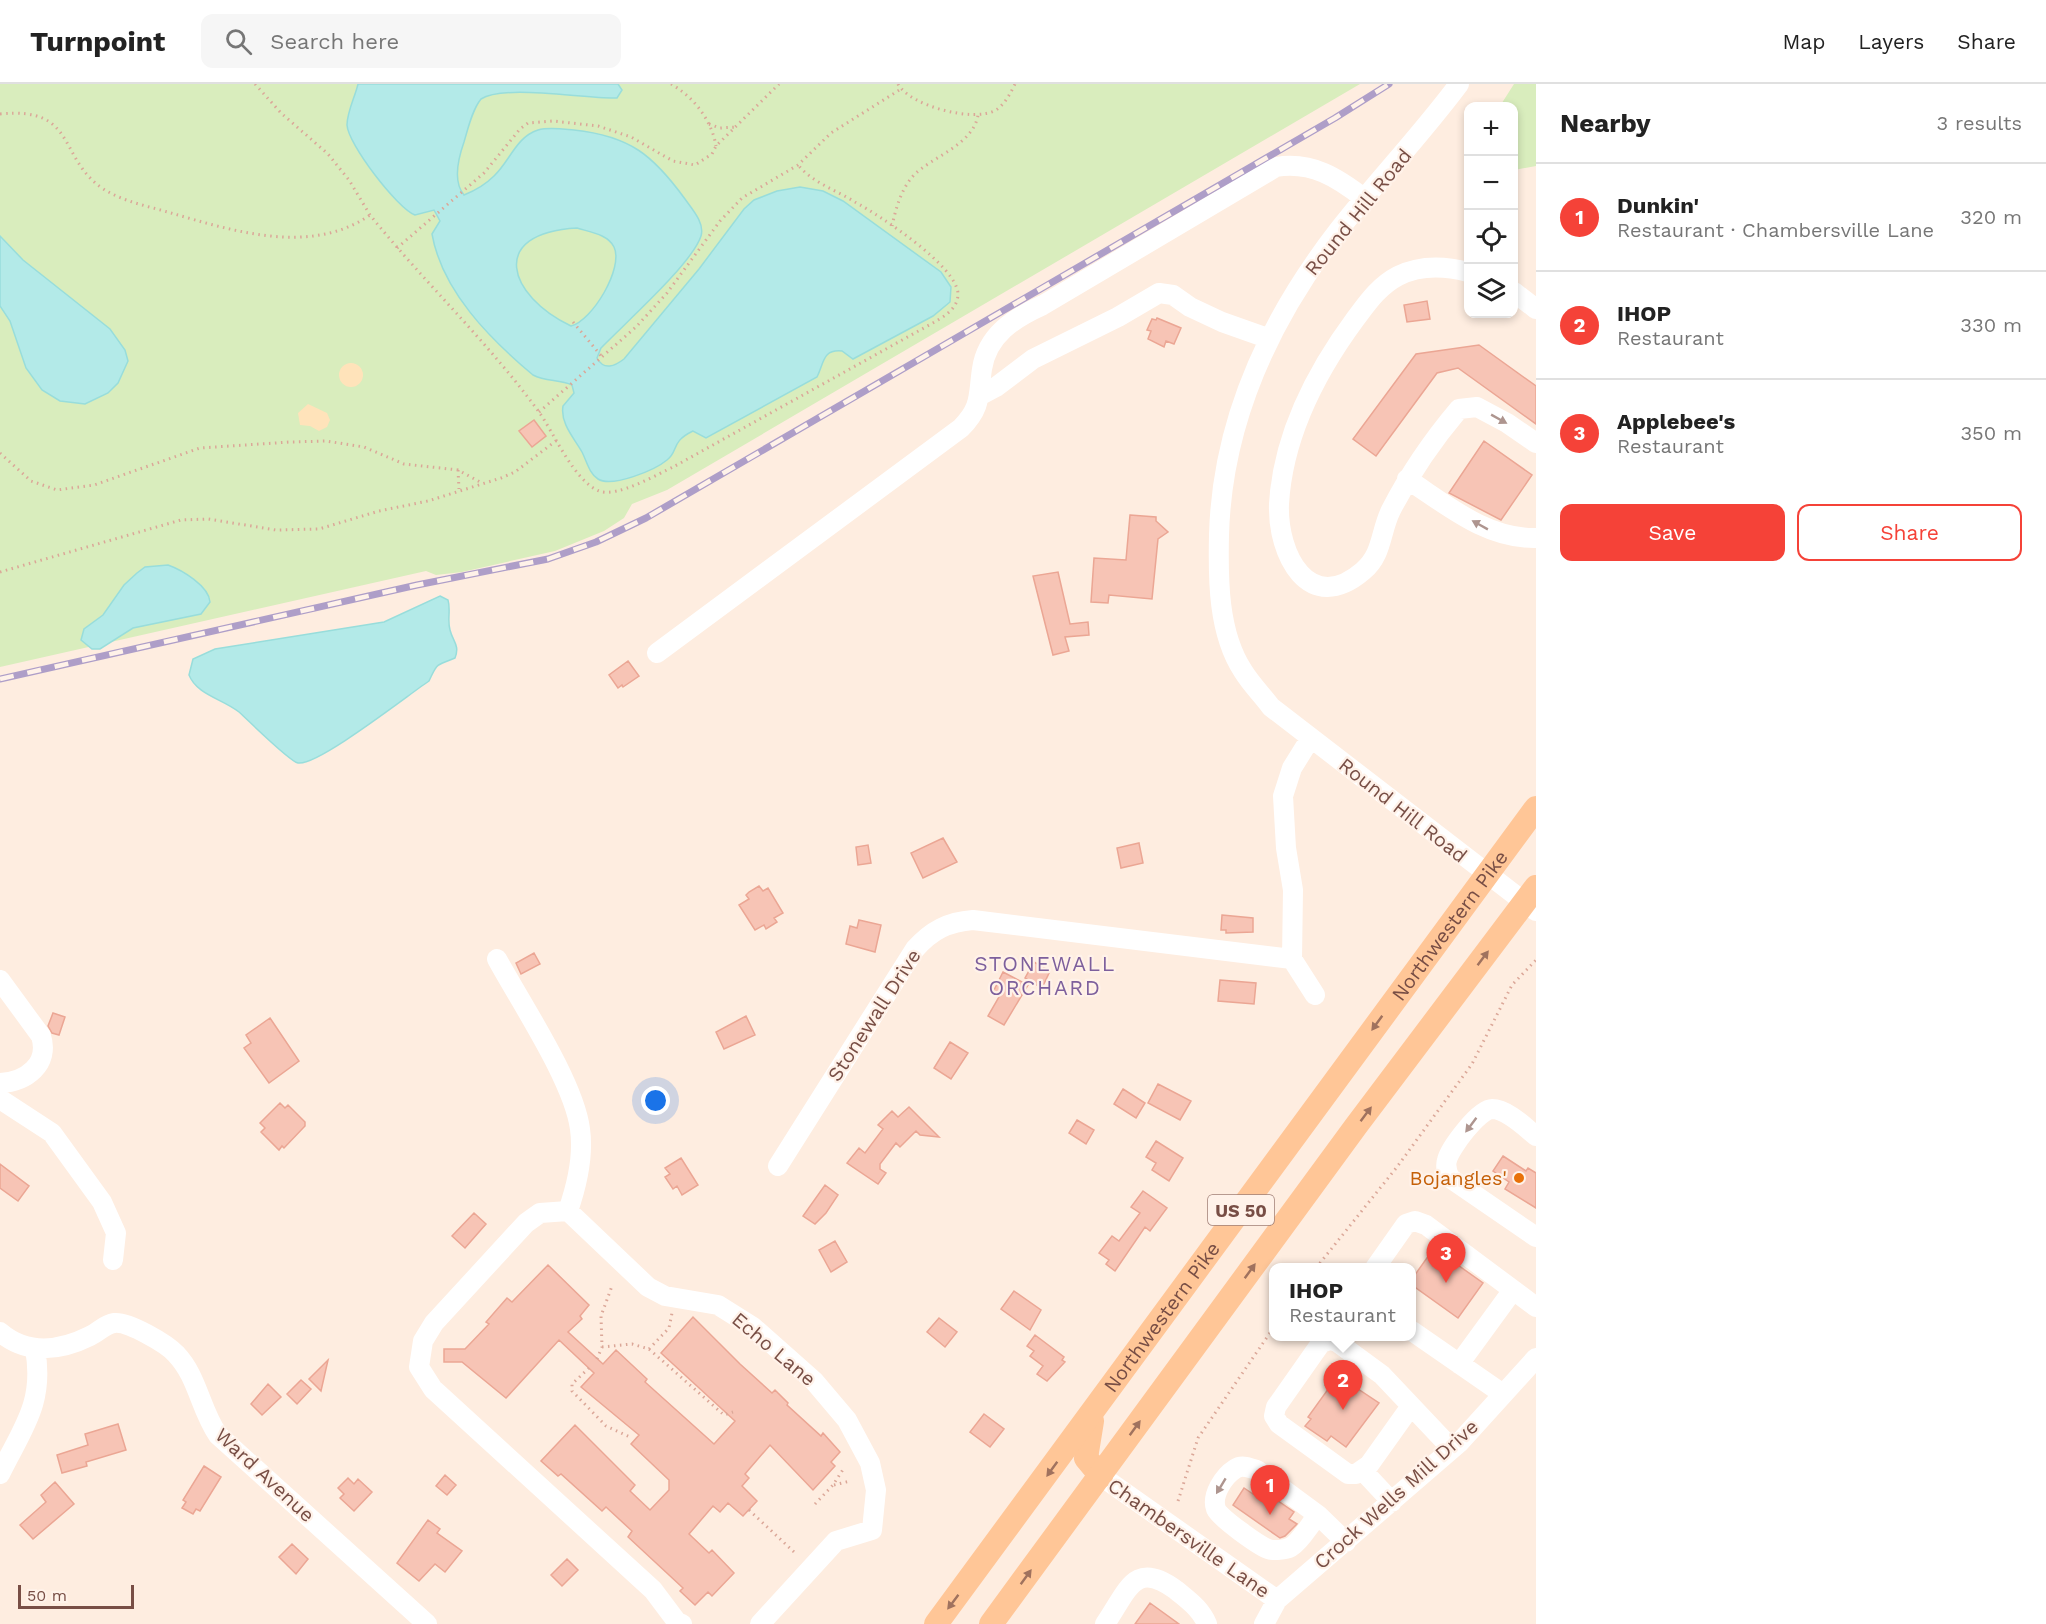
<!DOCTYPE html>
<meta charset="utf-8">
<style>
:root{--surface:#fff;--page:#f6f6f6;--text:#222;--muted:#767676;--line:#e0e0e0;--accent:#f54238}
body{margin:0;font-family:"Work Sans",sans-serif;background:var(--page);color:var(--text)}
.controls{position:absolute;right:18px;top:18px;display:grid;overflow:hidden;border-radius:12px;box-shadow:0 3px 9px #0003}
.controls button{width:54px;height:54px;display:grid;place-items:center;padding:0;border:0;border-bottom:2px solid var(--line);background:var(--surface);color:var(--text);font:30px sans-serif}
.scale{position:absolute;left:18px;bottom:15px;width:116px;box-sizing:border-box;padding-left:6px;border:3px solid #784e45;border-top:0;font-size:16px;line-height:21px;white-space:nowrap;color:#784e45;-webkit-text-stroke:4px #fff2e9;paint-order:stroke}
.you{position:absolute;left:656px;top:1017px;width:21px;height:21px;margin:-15px;border:4px solid #fff;border-radius:50%;background:#1a73e8;box-shadow:0 0 0 9px #1a73e833}
.badge{display:grid;place-items:center;width:39px;height:39px;border-radius:50%;background:var(--accent);color:#fff;font-size:20px;font-weight:700}
.pin{position:absolute;translate:-50% -50px;filter:drop-shadow(0 2px 3px #0008)}
.pin::after{content:'';position:absolute;top:32px;width:21px;height:18px;background:inherit;clip-path:polygon(0 0,100% 0,50% 100%)}
.popup{position:absolute;left:1269px;top:1179px;width:147px;height:78px;box-sizing:border-box;display:grid;place-content:center;border-radius:12px;background:var(--surface);filter:drop-shadow(0 2px 4px #0005);font-size:20px;white-space:nowrap;color:var(--muted)}
.popup b{font-size:22px;color:var(--text)}
.popup::after{content:'';position:absolute;left:50%;top:100%;margin-left:-12px;border:12px solid transparent;border-top-color:var(--surface)}
.list{margin:0;padding:0;list-style:none}
h2{display:flex;justify-content:space-between;align-items:center;height:78px;margin:0;padding:0 24px;font-size:26px}
h2 small{font-size:20px;font-weight:400;color:var(--muted)}
.list li{display:grid;grid-template-columns:39px 1fr auto;gap:18px;align-items:center;box-sizing:border-box;height:108px;padding:0 24px;border-top:2px solid var(--line)}
.list b{display:block;font-size:22px;white-space:nowrap}
.list p{margin:0;font-size:20px;white-space:nowrap;color:var(--muted)}
.list em{font-size:20px;font-style:normal;color:var(--muted)}
.actions{display:flex;gap:12px;padding:18px 24px}
.actions a{flex:1;padding:14px 0;border:2px solid var(--accent);border-radius:12px;text-align:center;font-size:21px;color:var(--accent)}
.actions .main{background:var(--accent);color:#fff}
.icon{flex:none;width:33px;height:33px;fill:none;stroke:currentColor;stroke-width:2;stroke-linecap:round;stroke-linejoin:round}
.map{position:relative;flex:none;width:1536px;height:1540px;overflow:hidden}
header{display:flex;align-items:center;gap:36px;box-sizing:border-box;height:84px;padding:0 30px;background:var(--surface);border-bottom:2px solid var(--line)}
header strong{font-size:28px}
nav{display:flex;gap:33px;margin-inline-start:auto;font-size:21px}
.search{width:420px;height:54px;background:var(--page);display:flex;align-items:center;gap:15px;box-sizing:border-box;padding:0 21px;border-radius:12px;color:var(--muted);font-size:22px}
main{display:flex}
aside{flex:1;background:var(--surface)}
.map>svg:first-child{display:block}
</style>
<header>
<strong>Turnpoint</strong>
<div class="search"><svg class="icon" aria-label="search" viewBox="0 0 24 24"><circle cx="10" cy="10" r="6"/><path d="M15 15l6 6"/></svg>Search here</div>
<nav><a>Map</a><a>Layers</a><a>Share</a></nav>
</header>
<main>
<div class="map">
<svg width="1536" height="1540" viewBox="0 0 1536 1540">
<rect width="100%" height="100%" fill="#feede0"/>
<path fill="#d9edbd" d="M0 0H1360L667 406 632 420 624 434 604 447 555 467 462 488 436 491 426 487 0 583Z
M1514 0H1536V82L1514 86V22H1500Z"/>
<path fill="#ffe3ba" d="M339 291a12 12 0 1 1 24 0a12 12 0 1 1-24 0Z
M308 320 327 329 330 336 327 343 319 347 310 342 300 341 298 329Z"/>
<path fill="#b3eae8" stroke="#98dddb" stroke-width="1.5" fill-rule="evenodd" d="M358 0H618L622 6 617 14C584 15 504 0 481 15 472 26 468 45 464 58 458 75 453 98 464 111 474 107 486 100 494 92 510 77 516 53 538 46 549 43 562 45 574 46 630 52 653 71 685 115 692 125 705 139 701 152 692 180 624 240 601 264L597 274C604 287 615 282 624 275L699 185 744 125 754 116 777 107 800 103 823 107 843 117 941 188 951 203 950 218 933 232 853 275 842 267C822 265 824 280 817 293L706 354 693 347C670 358 679 367 667 376 655 386 612 404 598 395 589 389 587 378 582 368 574 354 560 339 563 322L574 309 572 301C559 295 546 298 533 291 490 255 442 207 432 150L440 137 434 126 415 131C397 124 348 60 347 41 347 28 355 13 358 0ZM577 144C589 148 608 150 614 163 624 184 592 237 571 242 508 212 487 149 577 144Z
M0 152 23 176 110 245 125 266 128 277 118 299 108 309 85 320 60 317 42 306 26 284 10 237 0 222Z
M168 481C182 486 209 502 210 518L201 530 133 544 100 565H92L81 556 84 545 103 531 124 501 137 489 145 483Z
M440 512 448 516C451 526 447 536 450 546 453 558 460 561 455 574 437 582 438 577 429 597 408 611 318 682 298 679 289 677 249 637 239 628 223 615 197 611 189 591L193 575 215 565 384 538Z"/>
<path fill="#f7c4b5" stroke="#eba694" stroke-width="1.5" d="M1427 217 1430 235 1407 238 1404 221Z
M1157 234 1181 244 1174 260 1166 257 1164 263 1148 255 1151 247 1147 246 1152 235 1156 236Z
M1479 261 1536 302V340L1458 284 1437 289 1376 372 1353 355 1416 270Z
M534 336 546 352 532 363 519 347Z
M1484 357 1532 391 1501 436 1449 409Z
M1130 431 1156 433V437L1168 448 1158 455 1152 515 1109 511 1108 519 1091 518 1094 474 1126 476Z
M1058 488 1070 540 1088 538 1089 551 1065 553 1069 567 1053 571 1033 492Z
M628 577 639 592 623 603 622 601 618 604 609 591Z
M943 754 957 778 923 794 911 769Z
M1139 759 1143 779 1121 784 1117 764Z
M868 761 871 779 858 781 856 763Z
M759 802 763 807 768 804 783 829 774 834 777 838 766 845 764 841 755 846 739 821 749 815 746 811 749 808Z
M1222 831 1253 834V848L1226 849V846H1221Z
M859 836 881 841 875 868 846 860 850 842 857 844Z
M534 869 540 880 521 890 516 879Z
M1034 878 1050 887 1042 904 1025 894Z
M1003 888 1028 901 1004 941 988 932 999 913 993 908Z
M1220 896 1256 899 1254 920 1218 917Z
M53 929 65 933 59 951 52 949 48 942Z
M746 932 755 951 724 965 716 948Z
M270 934 299 977 269 999 244 964 251 959 246 951Z
M950 958 968 969 951 995 934 984Z
M1158 1000 1191 1017 1180 1036 1148 1019Z
M1123 1005 1145 1019 1136 1034 1114 1020Z
M280 1019 285 1024 288 1021 305 1038V1042L284 1064 282 1062 279 1066 261 1048 265 1044 260 1039Z
M909 1023 939 1053 920 1051 916 1047 900 1063 896 1059 880 1080V1085L886 1089 878 1100 847 1079 859 1064 865 1069 883 1045 878 1041 892 1027 898 1033Z
M1077 1036 1094 1046 1086 1060 1069 1049Z
M1156 1057 1183 1074 1169 1097 1152 1086 1156 1079 1146 1073Z
M1503 1072 1526 1087 1528 1084 1536 1089V1124L1505 1105 1509 1098 1493 1087Z
M681 1074 698 1101 682 1111 677 1102 673 1105 665 1093 670 1090 665 1084Z
M0 1080 29 1102 18 1117 0 1104Z
M825 1101 838 1111 826 1129 815 1140 803 1132Z
M1143 1107 1167 1124 1150 1147 1145 1143 1115 1187 1106 1180 1109 1176 1099 1169 1112 1152 1119 1157 1140 1129 1131 1123Z
M474 1129 486 1140 465 1164 452 1152Z
M835 1157 847 1178 831 1188 819 1166Z
M1434 1164 1483 1199 1458 1234 1412 1201V1195Z
M548 1181 589 1221 580 1232 582 1235 568 1248 603 1280 616 1266 647 1295 645 1298 714 1360 735 1337 661 1269 693 1233 740 1280 772 1309 775 1306 788 1319 787 1321 821 1352 823 1349 840 1368 831 1378 835 1382 813 1406 770 1361 745 1390 749 1394 742 1402 757 1417 743 1432 728 1419 720 1428 713 1422 689 1450 709 1469 712 1466 734 1489 712 1512 708 1508 695 1521 680 1507 683 1504 628 1453 632 1447 606 1423 602 1427 561 1390 558 1392 541 1377 575 1341 635 1401 630 1407 650 1426 669 1406V1396L631 1360 639 1351 581 1303 594 1289 559 1256 506 1314 462 1278H444V1265H465L489 1240 486 1238 507 1214 512 1218Z
M1014 1207 1041 1226 1030 1246 1001 1225Z
M939 1234 957 1248 945 1263 927 1248Z
M1035 1251 1064 1273 1062 1276 1065 1278 1047 1297 1037 1290 1043 1282 1030 1272 1034 1267 1027 1262Z
M328 1276 321 1307 309 1295Z
M1334 1289 1379 1319 1346 1363 1331 1352 1327 1357 1305 1342 1311 1335 1308 1333 1329 1304 1325 1301Z
M301 1296 311 1305 297 1320 287 1310Z
M268 1300 281 1313 262 1331 251 1320Z
M984 1330 1004 1345 990 1363 970 1348Z
M118 1340 126 1366 86 1378 87 1382 62 1389 57 1371 88 1361 85 1350Z
M204 1382 221 1393 200 1427 196 1425 193 1430 182 1424 186 1418 183 1416Z
M445 1391 456 1401 447 1411 436 1402Z
M348 1394 354 1400 358 1395 372 1408 354 1427 340 1414 344 1410 338 1404Z
M55 1398 74 1420 33 1455 20 1441 46 1418 41 1411Z
M1258 1403 1294 1428 1289 1435 1297 1440 1285 1452 1280 1454 1233 1421 1244 1404 1253 1410Z
M428 1436 440 1445 437 1449 462 1467 445 1488 435 1480 419 1497 397 1479Z
M292 1460 308 1475 296 1490 279 1473Z
M567 1475 578 1486 562 1502 551 1491Z
M1150 1519 1179 1540H1135Z"/>
<g fill="none" stroke-linecap="round" stroke-linejoin="round">
<path stroke="#dba798" stroke-width="3" stroke-dasharray="1.5 4.5" stroke-linecap="butt" d="M255 0 281 29 328 70 349 96 370 131C424 198 488 258 539 328 554 349 574 397 599 407 617 414 658 390 675 382L931 240C943 233 957 226 958 211 959 183 879 131 855 118 836 106 813 99 798 81
M671 0C694 13 712 37 716 62
M898 0C910 22 974 39 996 26 1005 20 1010 10 1015 0
M0 30C77 22 58 74 102 104 123 118 148 122 171 129 233 147 311 172 370 131
M709 40 720 44 736 43
M892 142C896 124 901 105 914 91 933 72 973 61 978 31
M397 164 484 89 520 45 528 39 553 37 598 42 631 53 673 77 695 81 712 70 716 62 779 0
M573 238 603 274
M539 328 636 243 667 209 720 137 742 114 798 81 831 49 901 5
M0 369 31 397 57 406 94 401 200 364 290 358 326 357 364 363 404 380 458 386 480 398
M458 386 459 405
M0 488 181 436 208 435 276 446 319 445 379 427 428 417 501 394 515 388 557 356
M1316 1184 1397 1083 1472 980 1512 901 1536 876
M602 1263 632 1260 649 1265 724 1331 733 1328
M649 1265 669 1244 672 1229
M597 1275 602 1263 601 1232 612 1202
M589 1284 572 1300V1307L606 1342 630 1353
M834 1401 850 1397
M1178 1417 1198 1354 1274 1243
M815 1420 833 1401 844 1384
M749 1426 794 1468"/>
<path stroke="#fff" stroke-width="20" d="M1459 0C1421 51 1377 97 1338 147 1270 235 1222 338 1219 451 1218 495 1218 549 1243 587 1251 600 1262 611 1271 623L1536 827
M1468 188C1445 182 1420 181 1398 192 1379 202 1368 218 1356 234 1316 288 1283 351 1279 420 1277 470 1309 533 1363 487 1383 470 1380 448 1391 426 1410 389 1432 357 1459 325L1477 323 1507 339 1536 359
M1514 208 1536 225
M981 311 996 303 1033 275 1118 233 1159 209 1173 211 1190 223 1222 238 1270 255
M1407 395C1447 421 1486 455 1536 454
M657 569 961 344C982 323 978 311 982 285 987 251 1014 234 1043 221L1276 83C1312 77 1338 94 1365 115
M1310 655 1292 684 1283 712 1286 764 1293 806 1292 875 1315 911
M497 875C521 919 574 998 580 1045 584 1073 577 1101 568 1127
M0 896 41 952C50 980 26 998 0 999
M0 1015 52 1049 102 1118 116 1149 113 1176
M1536 1052C1525 1043 1507 1025 1492 1025 1479 1025 1450 1064 1447 1076 1445 1083 1447 1088 1450 1094L1536 1153
M778 1082 915 865C932 846 948 838 973 836L1292 875
M568 1127 648 1203 665 1212 718 1221 753 1243 814 1297 847 1336 870 1379 876 1406 872 1446 836 1457 760 1540
M568 1127 540 1129 526 1139 434 1239 423 1257 419 1283 433 1305 653 1506 677 1538 682 1540
M1375 1184 1406 1140 1415 1137 1426 1141 1536 1223
M1412 1247 1503 1310
M0 1248C27 1271 60 1267 90 1252 99 1248 105 1240 114 1239 128 1237 167 1260 176 1270 198 1293 200 1325 218 1351L427 1540
M1459 1280 1513 1206
M1411 1322 1369 1381 1356 1390H1348L1279 1340 1274 1332 1276 1323 1321 1259 1330 1256 1337 1258 1382 1291 1452 1365
M1363 1387 1392 1418
M0 1390C22 1345 45 1319 35 1265
M1101 1392 1277 1516
M1318 1431C1310 1440 1301 1457 1291 1463 1285 1466 1274 1467 1268 1465 1258 1461 1220 1434 1216 1425 1211 1411 1224 1392 1235 1385 1242 1380 1250 1384 1257 1386L1318 1431 1346 1458
M1105 1540C1128 1507 1134 1475 1176 1506 1189 1517 1200 1524 1207 1540
M1264 1540 1277 1516 1459 1359 1536 1274"/>
<g stroke="#ffc697" stroke-width="24">
<path d="M1092 1337 1086 1374 1101 1392"/>
<path id="s1" d="M936 1540 1536 724"/>
<path d="M991 1540 1356 1042 1536 803"/>
</g>
<defs>
<path id="rail" d="M0 595 417 501 548 475 596 458 646 434 1335 34 1389 0"/>
</defs>
<use href="#rail" stroke="#ae9ec8" stroke-width="7"/>
<use href="#rail" stroke="#fff2e9" stroke-width="4.5" stroke-dasharray="14" stroke-linecap="butt"/>
</g>
<defs><path id="oneway-solid" d="M-6-.8H1V-3.2L6.5 0L1 3.2V.8H-6Z" transform="scale(1.5)"/></defs>
<g fill="#ae958f">
<use href="#oneway-solid" transform="translate(1499 335) rotate(29)"/>
<use href="#oneway-solid" transform="translate(1480 441) rotate(-151)"/>
<use href="#oneway-solid" transform="translate(1471 1041) rotate(127)"/>
<use href="#oneway-solid" transform="translate(1221 1402) rotate(121)"/>
</g>
<g fill="#a0725e">
<use href="#oneway-solid" transform="translate(1483 874) rotate(-53)"/>
<use href="#oneway-solid" transform="translate(1377 939) rotate(126)"/>
<use href="#oneway-solid" transform="translate(1366 1030) rotate(-53)"/>
<use href="#oneway-solid" transform="translate(1250 1187) rotate(-54)"/>
<use href="#oneway-solid" transform="translate(1135 1344) rotate(-54)"/>
<use href="#oneway-solid" transform="translate(1052 1385) rotate(126)"/>
<use href="#oneway-solid" transform="translate(1026 1493) rotate(-54)"/>
<use href="#oneway-solid" transform="translate(953 1518) rotate(127)"/>
</g>
<circle fill="#e8710a" stroke="#fff2e9" stroke-width="2" cx="1519" cy="1094" r="6"/>
<g text-anchor="middle" dominant-baseline="central" stroke-width="4.5" stroke-linejoin="round" paint-order="stroke">
<rect fill="#fff2e9" stroke="#a07f76" stroke-width="1.5" x="1208" y="1111" width="66" height="30" rx="4.5"/>
<g font-size="18" font-weight="bold" fill="#784e45">
<text x="1241" y="1126">US 50</text>
</g>
<g font-size="20" fill="#784e45" stroke="#fff2e9">
<text transform="translate(1358 128) rotate(-51)">Round Hill Road</text>
<text transform="translate(1403 726) rotate(38)">Round Hill Road</text>
<text stroke="none"><textPath href="#s1" startOffset="867">Northwestern Pike</textPath></text>
<text transform="translate(874 931) rotate(-57)">Stonewall Drive</text>
<text stroke="none"><textPath href="#s1" startOffset="381">Northwestern Pike</textPath></text>
<text transform="translate(774 1265) rotate(40)">Echo Lane</text>
<text transform="translate(265 1391) rotate(43)">Ward Avenue</text>
<text transform="translate(1396 1410) rotate(-42)">Crock Wells Mill Drive</text>
<text transform="translate(1189 1454) rotate(35)">Chambersville Lane</text>
</g>
<g font-size="20" fill="#c56008" stroke="#fff2e9" text-anchor="end">
<text x="1507" y="1094">Bojangles'</text>
</g>
<g font-size="21" letter-spacing="1.5" fill="#7d5f9c" stroke="#fff2e9">
<text x="1045" y="879">STONEWALL<tspan x="1045" dy="24">ORCHARD</tspan></text>
</g>
</g>
</svg>
<div class="controls">
<button>+</button>
<button>−</button>
<button><svg class="icon" aria-label="locate" viewBox="0 0 24 24"><circle cx="12" cy="12" r="6"/><path d="M12 2v4M12 18v4M2 12h4M18 12h4"/></svg></button>
<button><svg class="icon" aria-label="layers" viewBox="0 0 24 24"><path d="M12 4l9 5-9 5-9-5zM3 14l9 5 9-5"/></svg></button>
</div>
<div class="scale">50 m</div>
<div class="you"></div>
<div class="pin badge" style="left:1270px;top:1431px">1</div>
<div class="pin badge" style="left:1343px;top:1326px">2</div>
<div class="popup"><b>IHOP</b>Restaurant</div>
<div class="pin badge" style="left:1446px;top:1199px">3</div>
</div>
<aside>
<h2>Nearby<small>3 results</small></h2>
<ul class="list">
<li><span class="badge">1</span><div><b>Dunkin'</b><p>Restaurant · Chambersville Lane</p></div><em>320 m</em></li>
<li><span class="badge">2</span><div><b>IHOP</b><p>Restaurant</p></div><em>330 m</em></li>
<li><span class="badge">3</span><div><b>Applebee's</b><p>Restaurant</p></div><em>350 m</em></li>
</ul>
<div class="actions"><a class="main">Save</a><a>Share</a></div>
</aside>
</main>
